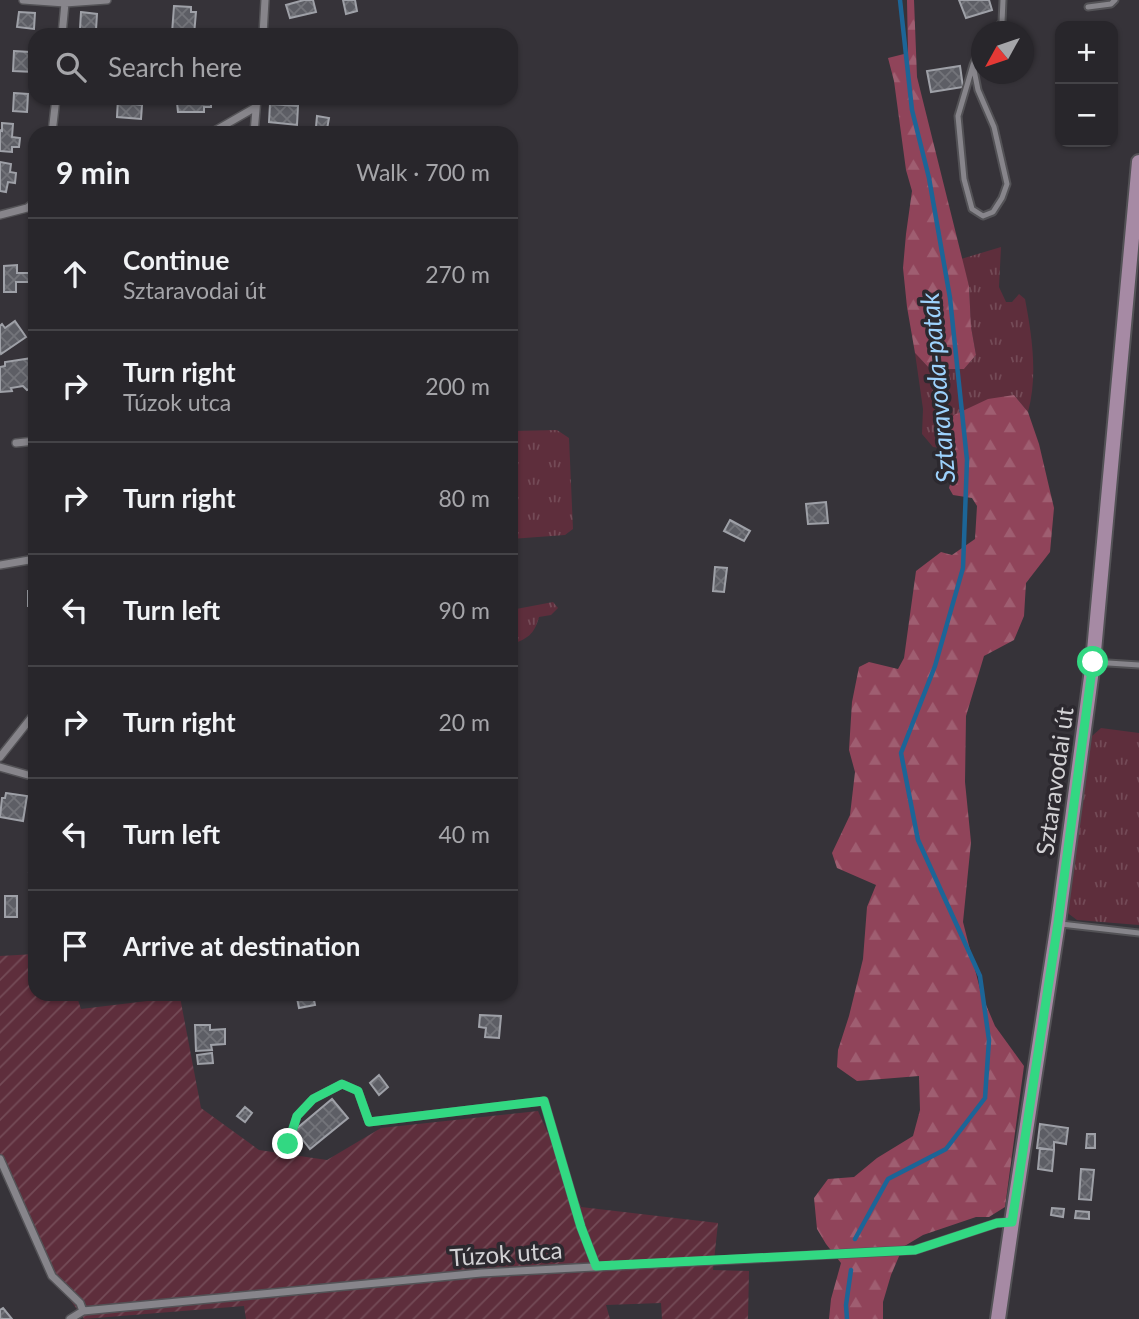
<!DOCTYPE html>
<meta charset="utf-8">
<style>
:root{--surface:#28262b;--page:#343237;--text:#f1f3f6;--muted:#a5a5a9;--line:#444347}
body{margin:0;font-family:Lato,sans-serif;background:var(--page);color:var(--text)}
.controls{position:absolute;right:21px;top:21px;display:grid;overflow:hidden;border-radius:14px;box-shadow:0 2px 5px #0004}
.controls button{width:63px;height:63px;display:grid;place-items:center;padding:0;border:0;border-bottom:2px solid var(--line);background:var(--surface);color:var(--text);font:35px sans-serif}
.compass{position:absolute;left:971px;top:21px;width:63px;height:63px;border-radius:50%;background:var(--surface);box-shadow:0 2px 5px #0004;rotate:230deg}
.stop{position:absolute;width:21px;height:21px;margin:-16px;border:5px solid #32d882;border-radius:50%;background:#fff}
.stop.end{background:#32d882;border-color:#fff;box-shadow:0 2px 7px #0008}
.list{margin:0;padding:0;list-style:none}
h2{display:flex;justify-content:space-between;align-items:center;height:91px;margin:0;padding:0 28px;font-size:30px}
h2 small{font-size:23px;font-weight:400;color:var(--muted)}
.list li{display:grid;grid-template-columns:46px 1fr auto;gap:21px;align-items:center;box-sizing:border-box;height:112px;padding:0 28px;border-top:2px solid var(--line)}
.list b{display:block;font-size:26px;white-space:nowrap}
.list p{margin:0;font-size:23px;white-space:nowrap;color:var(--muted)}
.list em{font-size:23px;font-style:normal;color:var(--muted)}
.icon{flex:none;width:38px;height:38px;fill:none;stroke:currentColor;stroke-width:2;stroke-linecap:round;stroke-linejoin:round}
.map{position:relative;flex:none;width:1139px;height:1319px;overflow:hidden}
.search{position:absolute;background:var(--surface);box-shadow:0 2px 5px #0004;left:28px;top:28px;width:490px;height:77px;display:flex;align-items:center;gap:18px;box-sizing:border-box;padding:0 24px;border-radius:21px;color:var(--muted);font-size:26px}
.panel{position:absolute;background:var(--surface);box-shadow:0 2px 5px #0004;left:28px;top:126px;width:490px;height:875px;border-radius:21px}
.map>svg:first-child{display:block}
</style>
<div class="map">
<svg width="1139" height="1319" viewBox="0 0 1139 1319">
<defs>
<pattern id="grass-tufts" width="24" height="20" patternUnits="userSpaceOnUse" patternTransform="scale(1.75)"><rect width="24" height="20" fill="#5e2e3c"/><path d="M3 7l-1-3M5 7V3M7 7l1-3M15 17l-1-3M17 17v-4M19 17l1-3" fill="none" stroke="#744b57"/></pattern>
<pattern id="forest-firs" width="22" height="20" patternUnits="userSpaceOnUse" patternTransform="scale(1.75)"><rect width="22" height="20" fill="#90445a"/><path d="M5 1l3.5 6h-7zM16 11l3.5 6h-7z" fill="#9f5e71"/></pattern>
<pattern id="garden-furrows" width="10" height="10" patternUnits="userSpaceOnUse" patternTransform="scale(1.75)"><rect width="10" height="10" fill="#5e2e3c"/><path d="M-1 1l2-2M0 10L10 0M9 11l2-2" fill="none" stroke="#744b57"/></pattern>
<pattern id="building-cross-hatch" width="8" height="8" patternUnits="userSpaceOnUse" patternTransform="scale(1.75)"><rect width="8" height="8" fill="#5d5e65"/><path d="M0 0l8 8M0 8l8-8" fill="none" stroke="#73747a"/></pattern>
</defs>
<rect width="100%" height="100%" fill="#363339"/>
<path fill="url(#grass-tufts)" d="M1001 247 999 287 1006 302H1012L1019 294 1025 299C1032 336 1038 375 1028 412L1014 395 944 429 946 449 933 447 922 434 923 409 915 353 930 369H964L976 355 971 327 969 286 961 259Z
M557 430 569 438 573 529 565 535 511 539V431Z
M553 602 558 608 551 615 539 617C534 635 528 638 511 645V610Z
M1101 728 1139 733V925L1077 920 1069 914 1066 909 1092 736Z"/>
<path fill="url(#forest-firs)" d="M907 0H914L917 77 969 286 971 327 976 355 964 369H930L915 353 907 307 903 268 906 234 912 191 906 170 894 81 888 58 908 53Z
M1014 395 1028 412 1039 444 1054 508 1050 552 1026 583 1024 616 1014 640 984 656 966 716 965 782 971 842 963 922 981 993 995 1026 1024 1066 1005 1207 989 1217H976L923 1235 903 1247 891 1275 883 1302V1319H829L831 1299 841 1263 826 1244 817 1229 814 1198 828 1179 854 1177 877 1158 913 1136 920 1110 919 1076 857 1081 837 1067 838 1050 849 1016 863 959 867 907 876 885 837 868 832 853 850 815 855 772 849 750 852 702 859 667 869 662 898 669 904 658 916 571 941 552 952 555 975 539 977 506 972 498 953 495 949 488 955 466 946 449 944 429 954 415 988 399Z"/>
<path fill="url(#garden-furrows)" d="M35 954V994H76L81 1009 180 997 201 1108 259 1150 327 1160 381 1128 538 1111 581 1207 718 1223 713 1270 749 1271 748 1319H662L661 1303 606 1305 610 1319H246L244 1306 84 1319 52 1275 0 1163V956Z"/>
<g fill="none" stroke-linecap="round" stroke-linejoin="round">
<path stroke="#1c6597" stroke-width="4.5" d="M855 1239 888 1179 946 1149 985 1098 989 1040 980 976 918 840 901 753 935 666 963 568 967 460 950 298 929 178 912 110 900 0
M847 1319 846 1305 851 1270"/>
</g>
<path fill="url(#building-cross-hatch)" stroke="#9ea0a7" stroke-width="2" d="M304 0H313L316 12 290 18 286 5Z
M343 0H355L357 11 346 14Z
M959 0H989L992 10 966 18Z
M174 6 191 7V12H196L194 35H176V33H172Z
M19 12 35 13 34 29 17 27Z
M81 12 97 14 96 30 80 29Z
M14 51 30 52V57H35L34 72 13 71Z
M960 66 963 87 931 92 927 71Z
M14 93 28 94 27 112 13 111Z
M69 98H100L99 103 68 99Z
M118 98H134V104L142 105 141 119 117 117Z
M170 98H211V107H204V112H178L177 103H170Z
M270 104 298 106 297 125 269 122Z
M317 116 329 118 327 129 316 127Z
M2 123 13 124 12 137 20 138 19 147H12V152L0 151V130L2 131Z
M0 162 11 164 10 172 16 173 15 183 8 182 6 192 0 191Z
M17 265V273H35V282H16V292H4V266Z
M15 321 26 337 1 354 0 352V326L2 324 5 328Z
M32 358 34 374H31L33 383 32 388 27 390 23 386 11 388 12 391 0 392V367L5 366V362Z
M826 502 828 523 808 524 806 504Z
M730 520 750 531 744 541 724 531Z
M715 567 727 568 724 592 713 591Z
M28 591H35V606H28Z
M6 793 27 796 23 821 0 817 2 798H5Z
M31 841H35V872H29Z
M5 896H17V917H5Z
M313 995 315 1005 299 1008 297 998Z
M480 1015 501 1016 499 1038 485 1037 486 1028 479 1027Z
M195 1025H210V1030L225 1029V1044L211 1045 212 1050 196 1051Z
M212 1053 213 1063 198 1064 197 1055Z
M379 1075 388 1087 379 1095 370 1083Z
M332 1099 348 1118 310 1149 295 1130Z
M245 1107 252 1113 245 1122 237 1116Z
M1040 1124 1068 1128 1066 1144 1054 1142V1150L1037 1148Z
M1087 1134H1095V1148H1086Z
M1040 1148 1054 1150 1052 1171 1038 1169Z
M1081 1169 1094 1170 1091 1200 1079 1199Z
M1052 1208 1064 1209 1063 1217 1051 1215Z
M1076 1211 1089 1212V1219L1075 1218Z
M3 1308 12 1319H0V1310Z"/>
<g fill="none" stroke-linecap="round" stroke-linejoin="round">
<defs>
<path id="lane" d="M1088 7 1111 4 1115 0
M992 32 1002 22 1003 0
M973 65 978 90 994 127 1007 184 1002 198 993 212 983 216 972 209 964 179 958 116 973 65 982 43
M1093 662 1139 665
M1061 924 1139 933
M288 1144 297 1116 313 1099 342 1084 358 1091 369 1122 544 1101"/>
<path id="street" d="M23 0 65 3 107 0
M62 35 65 3
M263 35 265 0
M52 133 56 98
M211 133 256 107
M254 133 257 98
M0 215 27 208 35 202
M16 443 35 441
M0 565 35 559
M0 757 35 713
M0 767 35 777
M544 1101 581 1227 596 1266
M0 1159 52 1276 80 1303 83 1311
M70 1319 83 1311 481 1273 915 1250 997 1223 1012 1222"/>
<path id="secondary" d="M998 1319 1012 1222 1058 923 1093 662 1139 162"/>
</defs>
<use href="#lane" stroke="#535256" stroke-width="9"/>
<use href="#street" stroke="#535256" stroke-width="10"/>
<use href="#secondary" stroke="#535256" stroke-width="18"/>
<use href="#lane" stroke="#87858b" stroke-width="5"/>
<use href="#street" stroke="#87858b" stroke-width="7"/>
<use href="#secondary" stroke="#a68aa4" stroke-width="14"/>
</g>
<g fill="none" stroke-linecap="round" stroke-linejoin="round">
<path stroke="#32d882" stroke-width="9" d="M288 1144 297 1116 313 1099 342 1084 358 1091 369 1122 544 1101 581 1227 596 1266 915 1250 997 1223 1012 1222 1058 923 1093 662"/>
</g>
<g text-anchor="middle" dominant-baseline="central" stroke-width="7" stroke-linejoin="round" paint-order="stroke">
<g font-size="24" fill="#d2d1d4" stroke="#2c292f">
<text transform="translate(1054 781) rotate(-82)">Sztaravodai út</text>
<text transform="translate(506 1253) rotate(-4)">Túzok utca</text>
</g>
<g font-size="26" font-style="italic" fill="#9dd2fd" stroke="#2c292f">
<text transform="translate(937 388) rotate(-95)">Sztaravoda-patak</text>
</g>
</g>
</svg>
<div class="controls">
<button>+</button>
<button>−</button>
</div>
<svg class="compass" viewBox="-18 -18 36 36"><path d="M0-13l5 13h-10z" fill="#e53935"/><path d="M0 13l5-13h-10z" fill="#a5a5a9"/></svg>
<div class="stop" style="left:1093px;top:662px"></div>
<div class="stop end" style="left:288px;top:1144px"></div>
<div class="search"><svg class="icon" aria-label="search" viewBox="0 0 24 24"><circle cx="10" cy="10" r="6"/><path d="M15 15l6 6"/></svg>Search here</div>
<section class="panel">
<h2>9 min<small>Walk · 700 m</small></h2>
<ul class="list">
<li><svg class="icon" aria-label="ahead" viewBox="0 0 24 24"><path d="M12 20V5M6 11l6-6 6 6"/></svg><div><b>Continue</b><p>Sztaravodai út</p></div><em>270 m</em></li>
<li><svg class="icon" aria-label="right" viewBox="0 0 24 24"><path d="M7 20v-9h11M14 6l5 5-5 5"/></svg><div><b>Turn right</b><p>Túzok utca</p></div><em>200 m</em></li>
<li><svg class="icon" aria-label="right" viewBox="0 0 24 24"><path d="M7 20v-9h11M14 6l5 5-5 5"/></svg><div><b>Turn right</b></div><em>80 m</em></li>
<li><svg class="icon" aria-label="left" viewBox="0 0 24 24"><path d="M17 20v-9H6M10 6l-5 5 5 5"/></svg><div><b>Turn left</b></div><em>90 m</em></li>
<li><svg class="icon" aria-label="right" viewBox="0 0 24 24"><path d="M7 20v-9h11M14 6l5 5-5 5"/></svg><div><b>Turn right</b></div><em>20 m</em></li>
<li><svg class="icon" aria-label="left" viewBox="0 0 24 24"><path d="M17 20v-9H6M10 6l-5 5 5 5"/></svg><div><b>Turn left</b></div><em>40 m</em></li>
<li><svg class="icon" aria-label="arrive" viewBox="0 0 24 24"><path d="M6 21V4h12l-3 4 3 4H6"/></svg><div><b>Arrive at destination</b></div></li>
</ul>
</section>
</div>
